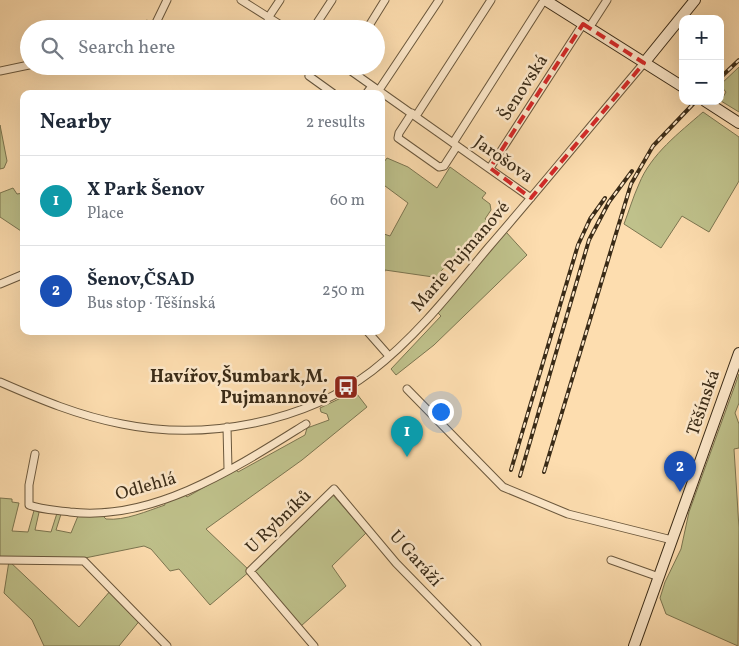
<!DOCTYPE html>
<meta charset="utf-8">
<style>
:root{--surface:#fff;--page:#f6f6f7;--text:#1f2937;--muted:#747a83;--line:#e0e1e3;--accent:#111827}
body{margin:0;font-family:Vollkorn,serif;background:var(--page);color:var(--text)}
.controls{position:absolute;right:15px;top:15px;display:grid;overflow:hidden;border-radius:10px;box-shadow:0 5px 20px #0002}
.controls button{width:45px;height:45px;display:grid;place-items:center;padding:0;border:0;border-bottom:1px solid var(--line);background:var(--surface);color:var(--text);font:25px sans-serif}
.you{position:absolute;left:440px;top:411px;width:18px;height:18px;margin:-12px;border:4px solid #fff;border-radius:50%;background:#1a73e8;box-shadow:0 0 0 8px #1a73e833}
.badge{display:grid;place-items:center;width:32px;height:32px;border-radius:50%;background:var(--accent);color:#fff;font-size:16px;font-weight:700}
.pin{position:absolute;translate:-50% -41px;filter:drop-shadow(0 1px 2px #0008)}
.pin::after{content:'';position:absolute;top:26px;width:18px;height:15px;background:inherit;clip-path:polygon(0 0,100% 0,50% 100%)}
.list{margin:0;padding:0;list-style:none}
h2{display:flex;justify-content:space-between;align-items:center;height:65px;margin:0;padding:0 20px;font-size:21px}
h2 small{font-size:16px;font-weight:400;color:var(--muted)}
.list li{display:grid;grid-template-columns:32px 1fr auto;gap:15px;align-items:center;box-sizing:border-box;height:90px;padding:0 20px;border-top:1px solid var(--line)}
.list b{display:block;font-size:19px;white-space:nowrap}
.list p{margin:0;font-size:16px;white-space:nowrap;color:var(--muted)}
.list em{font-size:16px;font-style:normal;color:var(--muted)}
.icon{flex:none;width:28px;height:28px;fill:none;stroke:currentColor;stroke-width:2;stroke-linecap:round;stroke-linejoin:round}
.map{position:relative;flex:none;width:739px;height:646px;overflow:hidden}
.search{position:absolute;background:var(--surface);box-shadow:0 5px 20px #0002;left:20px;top:20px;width:365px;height:55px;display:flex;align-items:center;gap:12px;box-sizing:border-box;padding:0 18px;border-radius:28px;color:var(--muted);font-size:19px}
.panel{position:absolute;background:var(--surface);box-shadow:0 5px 20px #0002;left:20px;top:90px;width:365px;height:245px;border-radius:10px}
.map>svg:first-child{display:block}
</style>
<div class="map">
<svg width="739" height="646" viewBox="0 0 739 646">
<rect width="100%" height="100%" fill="#fdddaf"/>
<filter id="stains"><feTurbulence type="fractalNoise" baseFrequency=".004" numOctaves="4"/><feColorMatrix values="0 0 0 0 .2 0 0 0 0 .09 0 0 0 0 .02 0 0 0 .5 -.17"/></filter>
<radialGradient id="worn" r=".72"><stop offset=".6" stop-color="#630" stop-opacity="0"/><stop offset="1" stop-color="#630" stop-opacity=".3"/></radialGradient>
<path fill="#bfc18b" stroke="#7c7651" d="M147 20 155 26 153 29H108L140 24Z
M739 67V112L721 101 726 92 720 85Z
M703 112 739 137V181L709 232 682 216 661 248 624 224C629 211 633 197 639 184 651 154 679 133 703 112Z
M0 125 7 161 4 168 0 169Z
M387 158 408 167 437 188 450 167 486 193 482 198 490 204 491 210 485 219 491 223 441 271 440 278 385 270 381 289V233L390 236 408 203 381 183V166Z
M13 188 17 194 24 193V233L0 217V193Z
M506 232 527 255 434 345 396 375 391 369 441 316 438 313Z
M739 374V403L735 413 739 424V448L734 449 739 528 738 646 666 614 660 598 665 582 681 549 689 512Z
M357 394 367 407 302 460 206 529 250 571 210 605 179 569 170 571 151 549 144 546 80 559 9 561 79 627 111 590 141 619 119 646H44L32 620 4 593 9 561 0 560V498L12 499V502L19 503 12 531 28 532 35 507 40 508 35 530 51 532 58 510 62 511 56 530 71 533 78 516H103L106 519C125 521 147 511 165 505L164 501 183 493 187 497 236 469 238 472 305 435 307 428 329 420 327 414 321 412 320 408 343 397Z
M333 495 366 533 332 566 346 586 301 626 254 572Z"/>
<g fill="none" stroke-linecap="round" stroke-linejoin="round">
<defs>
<path id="street" d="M241 0 287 29
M268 18 280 0
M589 28 607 0
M153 29 167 0
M313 29 332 0
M367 29 385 0
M315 66 309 76 334 94
M344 66 531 198
M0 71 29 65
M379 90 439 0
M366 94 372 86
M412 113 399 133 398 138 439 167 444 166 457 146
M416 116 491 0
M453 143 544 0
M490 168 583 24
M0 284 24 274
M367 331 389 356
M0 382C39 399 79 416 122 424 205 441 304 423 372 371 417 336 452 291 488 248 541 187 592 124 644 63
M407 389 503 487 568 514 672 540
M227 427 228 469
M35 454 29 485V505C42 510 56 510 70 512 154 522 237 467 306 424
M0 560 84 561 167 646
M611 560 659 577
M314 646 250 571 334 489 396 563 477 646"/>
<path id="secondary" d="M545 0 683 87
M644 63 695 0
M705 101 739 123
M634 646 739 353"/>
</defs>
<use href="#street" stroke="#6b583d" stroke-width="9"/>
<use href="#secondary" stroke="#3a2b17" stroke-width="12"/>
<use href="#street" stroke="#fee9cb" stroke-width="7"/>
<use href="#secondary" stroke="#fee9cb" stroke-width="10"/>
<defs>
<path id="rail" d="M720 78 739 60
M511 470 578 245 590 219 605 198
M544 472 631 184 653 146 696 101
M520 476 589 240 609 202 632 171"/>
</defs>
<use href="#rail" stroke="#3a2b17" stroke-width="4"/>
<use href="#rail" stroke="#fee9cb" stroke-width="2" stroke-dasharray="5.5" stroke-linecap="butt"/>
</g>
<path fill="none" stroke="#d62828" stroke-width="4" stroke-dasharray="10 6" stroke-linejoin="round" d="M583 24 644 63 531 198 490 168Z"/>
<defs>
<symbol id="bus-square" viewBox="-11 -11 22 22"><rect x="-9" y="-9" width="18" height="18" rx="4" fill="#8f2418" stroke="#fee9cb"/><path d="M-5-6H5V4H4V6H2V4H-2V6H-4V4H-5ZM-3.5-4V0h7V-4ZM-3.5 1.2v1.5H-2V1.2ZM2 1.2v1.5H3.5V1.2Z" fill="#fff"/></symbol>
</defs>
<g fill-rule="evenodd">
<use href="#bus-square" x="332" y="373" width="28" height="28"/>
</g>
<g text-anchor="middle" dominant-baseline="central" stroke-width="5" stroke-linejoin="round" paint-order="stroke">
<g font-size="18" fill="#3a2b17" stroke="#fee9cb">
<text transform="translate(524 88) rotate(-57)">Šenovská</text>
<text transform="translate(503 160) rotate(35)">Jarošova</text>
<text transform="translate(461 257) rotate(-49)">Marie Pujmanové</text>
<text transform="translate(704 403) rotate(-71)">Těšínská</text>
<text transform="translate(146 487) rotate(-16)">Odlehlá</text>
<text transform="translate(279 522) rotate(-44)">U Rybníků</text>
<text transform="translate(415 559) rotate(48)">U Garáží</text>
</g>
<g font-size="18" font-weight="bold" fill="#3a2b17" stroke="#fee9cb" text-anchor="end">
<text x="328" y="377">Havířov,Šumbark,M.<tspan x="328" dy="21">Pujmannové</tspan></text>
</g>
</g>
<rect width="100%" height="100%" filter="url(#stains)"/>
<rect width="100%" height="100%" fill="url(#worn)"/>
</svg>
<div class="controls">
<button>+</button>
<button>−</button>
</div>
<div class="you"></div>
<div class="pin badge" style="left:407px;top:457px;background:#0f9aa8">1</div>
<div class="pin badge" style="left:680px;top:492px;background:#1a4fb4">2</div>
<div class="search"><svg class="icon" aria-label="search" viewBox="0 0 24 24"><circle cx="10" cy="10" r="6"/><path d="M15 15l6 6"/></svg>Search here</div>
<section class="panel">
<h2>Nearby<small>2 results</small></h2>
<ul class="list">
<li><span class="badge" style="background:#0f9aa8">1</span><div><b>X Park Šenov</b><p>Place</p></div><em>60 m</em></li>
<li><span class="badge" style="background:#1a4fb4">2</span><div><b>Šenov,ČSAD</b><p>Bus stop · Těšínská</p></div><em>250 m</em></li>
</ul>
</section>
</div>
